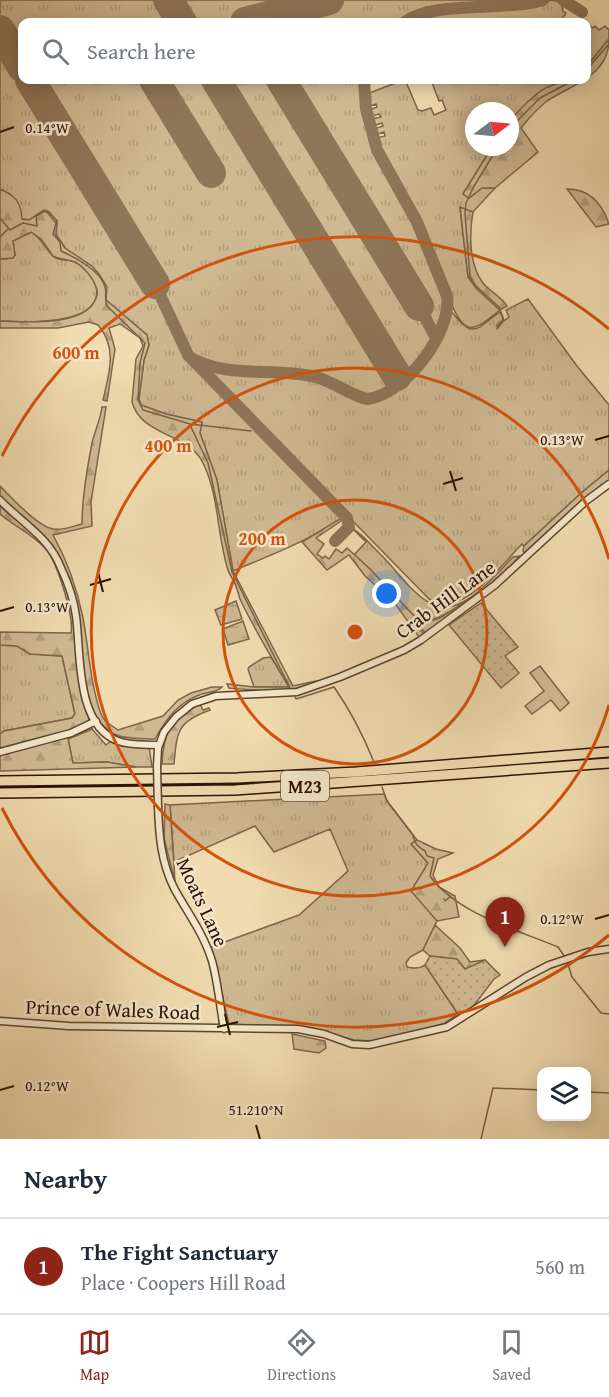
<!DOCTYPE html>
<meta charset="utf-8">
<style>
:root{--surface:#fff;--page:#f2f2f3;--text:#1f2937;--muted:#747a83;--line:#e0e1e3;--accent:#8f2418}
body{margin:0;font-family:"Gentium Book Plus",serif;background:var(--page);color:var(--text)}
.controls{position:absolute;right:18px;bottom:18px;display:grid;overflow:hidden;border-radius:12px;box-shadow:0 3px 15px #0003}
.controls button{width:54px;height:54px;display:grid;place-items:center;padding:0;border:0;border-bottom:2px solid var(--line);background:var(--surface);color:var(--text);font:30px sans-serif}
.compass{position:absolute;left:465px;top:102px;width:54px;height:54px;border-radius:50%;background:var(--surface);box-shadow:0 3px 15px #0003;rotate:74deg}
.you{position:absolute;left:387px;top:594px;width:21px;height:21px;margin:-15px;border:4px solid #fff;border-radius:50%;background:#1a73e8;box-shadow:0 0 0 9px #1a73e833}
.badge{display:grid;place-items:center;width:39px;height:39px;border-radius:50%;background:var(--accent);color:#fff;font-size:20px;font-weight:700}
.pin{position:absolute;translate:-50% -50px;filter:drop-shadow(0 2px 3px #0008)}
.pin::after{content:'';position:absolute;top:32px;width:21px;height:18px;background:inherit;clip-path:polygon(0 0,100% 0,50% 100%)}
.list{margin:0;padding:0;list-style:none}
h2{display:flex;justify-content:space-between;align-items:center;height:78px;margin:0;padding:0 24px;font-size:26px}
h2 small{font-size:20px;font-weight:400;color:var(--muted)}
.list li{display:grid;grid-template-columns:39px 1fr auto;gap:18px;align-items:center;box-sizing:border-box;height:96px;padding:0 24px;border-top:2px solid var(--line)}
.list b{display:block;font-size:22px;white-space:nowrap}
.list p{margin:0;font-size:20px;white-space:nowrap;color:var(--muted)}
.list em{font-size:20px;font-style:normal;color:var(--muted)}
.icon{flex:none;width:33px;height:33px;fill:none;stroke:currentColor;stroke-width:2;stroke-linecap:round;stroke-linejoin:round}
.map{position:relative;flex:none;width:609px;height:1139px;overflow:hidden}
.search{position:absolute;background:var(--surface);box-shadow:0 3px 15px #0003;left:18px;right:18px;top:18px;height:66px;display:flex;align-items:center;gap:15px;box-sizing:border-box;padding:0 21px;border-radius:12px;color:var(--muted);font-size:22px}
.sheet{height:174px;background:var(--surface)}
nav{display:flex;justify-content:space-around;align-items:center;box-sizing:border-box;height:84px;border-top:2px solid var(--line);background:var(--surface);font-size:16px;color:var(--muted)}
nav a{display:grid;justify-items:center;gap:3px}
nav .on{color:var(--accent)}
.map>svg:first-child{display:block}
</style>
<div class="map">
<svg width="609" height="1139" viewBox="0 0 609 1139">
<defs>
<pattern id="grass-tufts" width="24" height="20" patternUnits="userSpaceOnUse" patternTransform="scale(1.5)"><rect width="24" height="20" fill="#cfb992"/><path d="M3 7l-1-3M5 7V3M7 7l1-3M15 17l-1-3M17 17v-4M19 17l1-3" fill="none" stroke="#b29e7c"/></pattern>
<pattern id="forest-firs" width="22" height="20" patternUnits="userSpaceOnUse" patternTransform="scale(1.5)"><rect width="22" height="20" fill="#cfb992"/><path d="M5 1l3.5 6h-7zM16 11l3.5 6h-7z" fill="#b29e7c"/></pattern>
<pattern id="wetland-marsh" width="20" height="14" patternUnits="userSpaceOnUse" patternTransform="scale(1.5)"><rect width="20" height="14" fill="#cfb992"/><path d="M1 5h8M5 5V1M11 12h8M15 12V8" fill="none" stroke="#b29e7c"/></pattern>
<pattern id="park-dots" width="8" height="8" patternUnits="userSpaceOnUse" patternTransform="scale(1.5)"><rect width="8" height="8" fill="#cfb992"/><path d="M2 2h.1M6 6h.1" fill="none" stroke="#b29e7c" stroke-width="1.8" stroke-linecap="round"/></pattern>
</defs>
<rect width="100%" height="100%" fill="#f0dcb0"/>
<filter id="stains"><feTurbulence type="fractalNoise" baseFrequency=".00333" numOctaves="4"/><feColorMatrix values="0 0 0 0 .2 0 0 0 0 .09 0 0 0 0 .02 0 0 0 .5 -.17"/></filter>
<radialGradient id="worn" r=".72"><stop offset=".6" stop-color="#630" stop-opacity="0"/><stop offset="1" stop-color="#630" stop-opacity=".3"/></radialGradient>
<path fill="url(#grass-tufts)" stroke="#7e654a" stroke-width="1.5" d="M0 0H526L426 7 414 12 400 22H22V58L0 21Z
M551 0 561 2 563 11 566 13 560 22H412L419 17 429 14C465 10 519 15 551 0Z
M587 24 593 28 595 26 599 30 605 26 609 30V39L587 66Z
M0 38 22 75V80H25L159 300 186 358 343 517C309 541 271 555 233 571L217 480 200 433 202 422 166 414 141 405 139 399 144 360 149 345 147 335 106 300C105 267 89 268 67 250 63 246 60 239 56 235L57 221 49 212 44 210 29 220 21 219 10 194 0 189Z
M35 80H361L363 111 375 152 413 221 434 267 445 299 443 310 434 336 411 369 393 386 367 396 331 378 296 371 229 367 205 361 192 355 158 280Z
M403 80 404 82H406L418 110 422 111 431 108 434 115 446 110 442 100 439 101 431 80H564L536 95 510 121V111H474V147H492L463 194 469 198 482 188H495L473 212 460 208 468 277 477 289 500 310C492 316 478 330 468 327 453 321 444 280 439 266 431 244 421 223 410 203 398 181 384 162 376 138L385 136 384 132 375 135 374 129 383 126 382 123 373 126 371 119 381 117 379 114 370 117 369 110 377 107 376 104 368 107 367 94Z
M31 232C43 238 47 254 56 258 62 261 69 259 75 262 101 275 107 307 74 316 51 323 24 322 0 321V259H7L15 255 13 241Z
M528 299 577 366 609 405V470L580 494 524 546 522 544C502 564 462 620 429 599L210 375 211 370H214L313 380 336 387 360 400 373 402 395 393 409 381 437 342 450 312H452C473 340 476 329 500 312L503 319 496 327 509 317 506 310Z
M353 529C362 534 372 546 380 554 396 569 410 592 430 603 460 621 494 576 513 557L520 556C496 581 457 615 423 622L415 618 370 569 354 555 366 542Z
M0 645 17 646 30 654 62 656 75 714 72 718 4 731 0 734Z
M271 657 289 687H254L248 669 249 667 263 658Z
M92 729 106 745 112 740 149 746 152 767H136L106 762 73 763 68 739Z
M384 794 387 801 417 840 411 844 428 863 412 891 437 921 423 950 410 957 406 963 407 967C414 969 419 969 425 965L458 1014 443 1024 378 1041 354 1040 309 1028 229 1024 211 947 299 915 348 871 330 829 274 852 255 826 174 862 170 805Z"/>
<path fill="url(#forest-firs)" stroke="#7e654a" stroke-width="1.5" d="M609 39C609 76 573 84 547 101 537 109 529 118 521 128L538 152 495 188H482L469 198 463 194 492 147H510V121L512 118C538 91 547 80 586 80L587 66Z
M0 189C15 196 21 201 22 219L29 220 44 210 49 212 57 221 56 235 65 248 92 266 99 274 107 287 106 300 147 335 149 345 144 360 139 399 141 405 166 414 202 422 200 433 217 480 233 571 293 686 316 681C297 695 252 690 229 688L227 684 254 687H289C272 658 254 629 240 599 238 593 237 587 234 582 232 577 229 574 228 570 217 535 219 495 203 463 189 433 141 436 132 402L136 359 143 346 140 338 120 324 109 328 115 349 107 401 103 400C109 374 118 348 98 325L89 322 58 328H0V321C25 322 77 326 93 304 97 298 99 293 96 287 93 278 84 267 75 262 68 259 60 260 53 256L41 239 31 232 13 241 15 255 13 258 0 259Z
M567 189C590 189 602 203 609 224L596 227Z
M460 207 473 212C469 234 469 265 483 283 490 292 501 296 507 306L500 310 477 289 468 277Z
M102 407H106L91 502 92 526 53 535C68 562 77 588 83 618 89 650 90 683 101 714L105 721 118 730 163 716 178 700 191 693 212 687H222C216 693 207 692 199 695 178 703 166 719 155 739 143 738 126 740 114 734 80 715 85 668 79 635 75 609 69 579 58 555 47 531 18 516 0 497V486C12 498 37 526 53 529 62 531 73 526 82 524 82 497 87 469 92 443 95 430 100 421 102 407Z
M609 470V481L572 509 524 553 523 550 524 546 580 494Z
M0 506 15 519 34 532 54 557 72 605 75 620 76 658 89 720 87 723 92 729 68 739 73 763 107 762 136 767 0 771V734L4 731 72 718 75 714 62 656 30 654 17 646 0 645V632L71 633C74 616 57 561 45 548 32 534 14 526 0 514Z
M343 517 344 519 316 538 324 544 317 554 323 558 325 556 329 559 336 549 342 553 347 548 370 569 418 620C439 627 457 603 475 596L425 633 423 630 421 631 424 634 419 637 394 602 365 576 349 555 327 570 302 542Z
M200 704 203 710 209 708 210 710C177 722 177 731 174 764H162C163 731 172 719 200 704Z
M165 804 170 805 175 882 164 838Z
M417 840 436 849 453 853 438 859 433 875 439 887 455 896 459 917 437 921 411 891 428 863 411 844Z
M435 925 460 948 470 962 485 960 474 968 472 979 457 959 430 956 423 950Z
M292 1034 325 1041 326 1048 319 1053 294 1049Z"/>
<path fill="url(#wetland-marsh)" stroke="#7e654a" stroke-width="1.5" d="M236 601 242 619 221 625 215 610Z
M243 621 249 639 228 645 223 629Z"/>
<path fill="url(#park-dots)" stroke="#7e654a" stroke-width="1.5" d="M481 603 518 647 505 656 519 673 501 688 449 625Z
M430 956 457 959 465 969 485 960 500 975 494 979 472 1008 458 1014 425 965Z"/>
<path fill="#cfb992" stroke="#7e654a" stroke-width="1.5" d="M540 666 569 703 560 711 551 700 532 714 525 706 544 691 530 673Z"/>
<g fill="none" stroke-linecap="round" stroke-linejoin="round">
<path stroke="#796147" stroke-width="1.5" d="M586 70 609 44
M510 128 540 98 574 80
M0 218 10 230 23 223 37 226 36 216 43 212H47L56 223 53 234 60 242 61 251C74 257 101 270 105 287 107 293 104 299 107 306L145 343 140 363 138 400 143 410 190 424 251 431
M0 237 8 229
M497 329 504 320 499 307 476 286 470 277 465 213 466 203 474 186 498 147
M190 425 208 463 232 572 291 690
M295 697 296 699 334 687C351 711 363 735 374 762
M382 787 387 801 413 835C414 843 418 847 425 851L427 856 434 858 430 876C456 913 517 930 558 947L565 957
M444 899 445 901 450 897
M567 961 572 977 601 1013 609 1014
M586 1092 609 1093
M481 1139 493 1088 542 1090"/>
<path stroke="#8e7659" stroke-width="12" d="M563 0 582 12
M405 22C434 0 504 12 543 0
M30 80H38
M155 284 188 355 347 518 349 527 335 541
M419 306 436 338
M191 358C229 379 275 367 316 377 334 382 353 397 368 399 405 394 452 333 447 296L417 222 377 150 366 109 364 80"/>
<path stroke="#8e7659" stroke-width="30" d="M168 0 182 22
M245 22 329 0
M0 30 22 67
M30 80 155 284
M154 80 211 173
M216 80 397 376
M281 80 419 306"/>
<defs>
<path id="minor" d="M0 500C22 523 49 537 61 568 68 583 74 600 76 616 81 652 75 725 118 741 131 746 146 744 159 745
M0 752 71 733 96 721
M157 766 158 748 164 732 176 717 192 704 216 696 297 692 340 677 404 650 421 640 495 585 586 501 609 484
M158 807C159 835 161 862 174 888 187 912 204 934 212 961 218 983 220 1007 224 1029
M0 1021 69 1026 298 1029 324 1034 352 1044 369 1045 447 1027 526 977 549 965 588 952 609 949"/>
<path id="highway" d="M0 781 237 778 356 772 609 752
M0 793 235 790 609 763"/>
</defs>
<use href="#minor" stroke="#5d442e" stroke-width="9"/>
<use href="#highway" stroke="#2c1102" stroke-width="12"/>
<use href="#minor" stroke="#f5e8cc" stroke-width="6"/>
<use href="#highway" stroke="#f0dcb0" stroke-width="9"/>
<defs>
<path id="minor-bridge" d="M157 766 158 807"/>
</defs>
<use href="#minor-bridge" stroke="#5d442e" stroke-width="9" stroke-linecap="butt"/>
<use href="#minor-bridge" stroke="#f5e8cc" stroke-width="6"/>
</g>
<path fill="none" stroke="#2c1102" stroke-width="2" d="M0 132 14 127M595 440 609 436M450 471 456 491M443 484 463 478M98 572 103 592M90 585 111 579M0 611 14 607M595 919 609 915M225 1014 230 1035M217 1027 238 1022M0 1090 14 1086M256 1125 260 1139"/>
<g fill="none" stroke="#d5520b" stroke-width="3">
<circle cx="355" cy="632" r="132"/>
<path d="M609 705A264 264 0 1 1 609 559"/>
<path d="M609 935A395 395 0 0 1 2 808M2 456A395 395 0 0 1 609 329"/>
</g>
<g text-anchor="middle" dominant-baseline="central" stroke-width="5" stroke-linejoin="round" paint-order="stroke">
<rect fill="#f5e8cc" stroke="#68523f" stroke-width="1.5" x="281" y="771" width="48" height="30" rx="4.5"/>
<g font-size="18" font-weight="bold" fill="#2c1102">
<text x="305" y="786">M23</text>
</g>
<g font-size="20" fill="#2c1102" stroke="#f5e8cc">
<text transform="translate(445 599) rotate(-36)">Crab Hill Lane</text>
<text transform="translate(203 902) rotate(65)">Moats Lane</text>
<text transform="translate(113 1009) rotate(2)">Prince of Wales Road</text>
</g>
</g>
<g font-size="15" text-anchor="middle" fill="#2c1102" stroke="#f5e8cc" stroke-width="5" stroke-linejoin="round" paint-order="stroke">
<text x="47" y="133">0.14°W</text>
<text x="562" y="445">0.13°W</text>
<text x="47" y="612">0.13°W</text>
<text x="562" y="924">0.12°W</text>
<text x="47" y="1091">0.12°W</text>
<text x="256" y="1115">51.210°N</text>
</g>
<circle cx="355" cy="632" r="9" fill="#d5520b" stroke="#f5e8cc" stroke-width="3"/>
<g font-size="18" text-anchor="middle" font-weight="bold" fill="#d5520b" stroke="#f5e8cc" stroke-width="5" stroke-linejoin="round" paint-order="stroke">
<text x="76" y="359">600 m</text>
<text x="168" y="452">400 m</text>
<text x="262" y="545">200 m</text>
</g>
<rect width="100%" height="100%" filter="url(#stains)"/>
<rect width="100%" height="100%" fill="url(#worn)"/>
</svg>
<div class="controls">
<button><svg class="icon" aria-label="layers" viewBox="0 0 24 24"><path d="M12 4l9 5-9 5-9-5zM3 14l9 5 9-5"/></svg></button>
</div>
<svg class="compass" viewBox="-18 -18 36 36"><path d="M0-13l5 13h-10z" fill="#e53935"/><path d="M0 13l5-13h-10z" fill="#747a83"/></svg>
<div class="you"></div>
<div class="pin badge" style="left:505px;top:947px">1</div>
<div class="search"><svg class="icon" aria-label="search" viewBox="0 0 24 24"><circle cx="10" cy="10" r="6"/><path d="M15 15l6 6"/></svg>Search here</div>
</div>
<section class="sheet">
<h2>Nearby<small></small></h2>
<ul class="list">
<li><span class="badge">1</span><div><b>The Fight Sanctuary</b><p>Place · Coopers Hill Road</p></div><em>560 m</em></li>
</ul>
</section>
<nav>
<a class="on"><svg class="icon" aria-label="map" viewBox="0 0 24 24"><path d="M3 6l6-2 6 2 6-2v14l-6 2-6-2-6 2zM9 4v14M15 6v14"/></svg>Map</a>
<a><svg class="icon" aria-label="directions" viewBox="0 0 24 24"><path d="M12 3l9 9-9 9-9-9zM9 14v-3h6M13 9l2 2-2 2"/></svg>Directions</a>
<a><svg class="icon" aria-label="saved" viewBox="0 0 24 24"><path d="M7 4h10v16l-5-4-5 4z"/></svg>Saved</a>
</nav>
